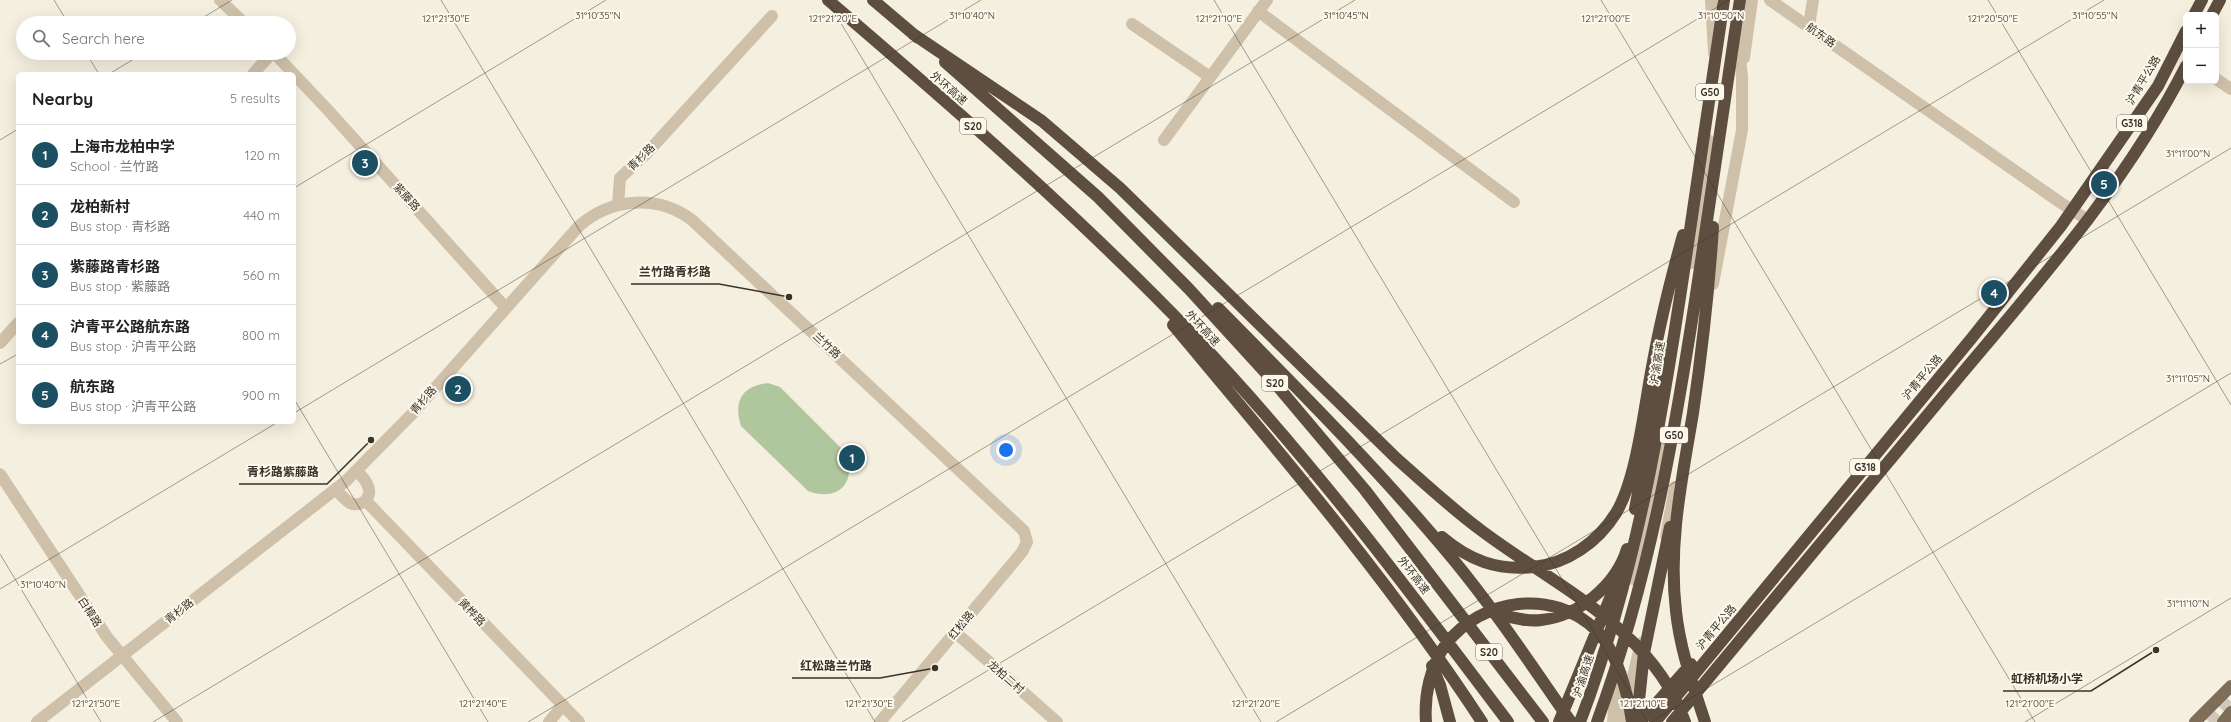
<!DOCTYPE html>
<meta charset="utf-8">
<style>
:root{--surface:#fff;--page:#f2f2f2;--text:#222;--muted:#767676;--line:#e0e0e0;--accent:#1b4f61}
body{margin:0;font-family:Quicksand,"Noto Sans SC",sans-serif;background:var(--page);color:var(--text)}
.controls{position:absolute;right:12px;top:12px;display:grid;overflow:hidden;border-radius:6px;box-shadow:0 4px 16px #0002}
.controls button{width:36px;height:36px;display:grid;place-items:center;padding:0;border:0;border-bottom:1px solid var(--line);background:var(--surface);color:var(--text);font:20px sans-serif}
.you{position:absolute;left:1006px;top:450px;width:14px;height:14px;margin:-10px;border:3px solid #fff;border-radius:50%;background:#1a73e8;box-shadow:0 0 0 6px #1a73e833}
.badge{display:grid;place-items:center;width:26px;height:26px;border-radius:50%;background:var(--accent);color:#fff;font-size:13px;font-weight:700}
.pin{position:absolute;translate:-50% -50%;border:2px solid #fff;box-shadow:0 1px 4px #0006}
.list{margin:0;padding:0;list-style:none}
h2{display:flex;justify-content:space-between;align-items:center;height:52px;margin:0;padding:0 16px;font-size:17px}
h2 small{font-size:13px;font-weight:400;color:var(--muted)}
.list li{display:grid;grid-template-columns:26px 1fr auto;gap:12px;align-items:center;box-sizing:border-box;height:60px;padding:0 16px;border-top:1px solid var(--line)}
.list b{display:block;font-size:15px;white-space:nowrap}
.list p{margin:0;font-size:13px;white-space:nowrap;color:var(--muted)}
.list em{font-size:13px;font-style:normal;color:var(--muted)}
.icon{flex:none;width:22px;height:22px;fill:none;stroke:currentColor;stroke-width:2;stroke-linecap:round;stroke-linejoin:round}
.map{position:relative;flex:none;width:2231px;height:722px;overflow:hidden}
.search{position:absolute;background:var(--surface);box-shadow:0 4px 16px #0002;left:16px;top:16px;width:280px;height:44px;display:flex;align-items:center;gap:10px;box-sizing:border-box;padding:0 14px;border-radius:22px;color:var(--muted);font-size:15px}
.panel{position:absolute;background:var(--surface);box-shadow:0 4px 16px #0002;left:16px;top:72px;width:280px;height:352px;border-radius:6px}
.map>svg:first-child{display:block}
</style>
<div class="map">
<svg width="2231" height="722" viewBox="0 0 2231 722">
<rect width="100%" height="100%" fill="#f5efdf"/>
<path fill="#b0c69d" d="M768 383 780 387 846 453C857 483 838 502 808 491L741 426C733 401 742 386 768 383Z"/>
<g fill="none" stroke-linecap="round" stroke-linejoin="round">
<path stroke="#d0c9bb" stroke-width="12" stroke-dasharray="12 6" stroke-linecap="butt" d="M2209 722 2231 699"/>
<path stroke="#cfc1a9" stroke-width="12" d="M220 0 244 23
M1711 0 1714 53
M1770 0 2061 203 2088 220
M1258 11 1514 202
M1132 24 1210 77
M1809 26 1813 0
M274 53 327 109 505 307
M1744 58 1752 0
M253 74 272 53
M2216 79 2231 89
M1164 140 1267 0
M618 205 620 178 646 154 772 16
M1691 263 1706 172 1708 140
M1713 284 1742 130V77L1737 32
M0 343 18 323
M0 474 107 637 177 722
M336 490C340 494 345 500 350 503 361 508 373 498 368 486 366 480 361 475 357 471
M366 501 579 722
M1666 536 1675 487
M1635 580 1653 494 1663 433
M955 632 1057 722
M37 722 346 481 412 414 579 226C611 198 657 194 692 220L1024 531 1027 542 1022 552 880 722
M549 722 563 705
M1613 722 1617 670
M1622 722 1641 643"/>
<path stroke="#7e6d59" stroke-width="12" d="M2195 722 2231 686
M2223 722 2231 712"/>
<path stroke="#5d4e40" stroke-width="12" d="M828 0C953 107 1078 215 1192 334 1308 455 1408 589 1508 722
M873 0 918 38
M2194 15 2202 0
M2212 15 2220 0
M913 34 1042 121 1120 188 1396 458C1424 483 1452 509 1482 531 1555 586 1653 629 1685 722
M945 62 1098 197 1189 289 1274 382 1365 490 1543 722
M1218 308C1298 389 1379 470 1452 558 1495 610 1532 666 1571 722
M1173 325C1280 453 1390 581 1482 722
M1635 509 1665 347
M1442 537C1469 560 1497 571 1533 567 1567 564 1598 542 1616 513 1637 478 1644 408 1652 367 1660 322 1671 278 1683 235
M1496 614C1511 617 1526 622 1541 620 1579 616 1616 585 1627 549
M1432 666 1440 685 1450 722
M1637 719 1644 653 1670 527
M1426 722C1424 696 1430 666 1446 644 1482 598 1553 588 1596 630 1617 651 1628 694 1632 722
M1559 722 1620 574
M1580 722C1636 574 1662 419 1685 264 1698 176 1711 88 1724 0
M1597 722C1651 575 1677 422 1700 268 1713 178 1726 89 1740 0
M1640 722 1691 664
M1655 722 1971 339 2061 226 2158 86 2186 31
M1672 722C1767 607 1864 492 1959 377 2042 278 2127 182 2186 66
M1705 722C1693 685 1680 650 1676 611 1668 544 1682 479 1693 413 1702 351 1709 290 1713 227"/>
</g>
<path fill="none" stroke="#3b3229" stroke-width="1" stroke-opacity="0.45" d="M54 0 68 23M441 0 875 722M827 0 1261 722M1214 0 1648 722M1601 0 2035 722M1988 0 2231 405M194 23 232 0M86 53 99 74M109 74 144 53M0 140 18 129M294 188 606 0M0 364 18 354M294 399 488 722M294 413 981 0M0 554 101 722M0 589 278 422M153 722 1355 0M528 722 1729 0M902 722 2104 0M1276 722 2231 148M1651 722 2231 373M2025 722 2231 598"/>
<g text-anchor="middle" dominant-baseline="central" stroke-width="4" stroke-linejoin="round" paint-order="stroke">
<g fill="#fcf8ec" stroke="#756d64" stroke-width="1">
<rect x="1696" y="84" width="28" height="16" rx="3"/>
<rect x="2117" y="115" width="30" height="16" rx="3"/>
<rect x="960" y="118" width="26" height="16" rx="3"/>
<rect x="1262" y="375" width="26" height="16" rx="3"/>
<rect x="1660" y="427" width="28" height="16" rx="3"/>
<rect x="1850" y="459" width="30" height="16" rx="3"/>
<rect x="1476" y="644" width="26" height="16" rx="3"/>
</g>
<g font-size="10" font-weight="bold" fill="#3b3229">
<text x="1710" y="92">G50</text>
<text x="2132" y="123">G318</text>
<text x="973" y="126">S20</text>
<text x="1275" y="383">S20</text>
<text x="1674" y="435">G50</text>
<text x="1865" y="467">G318</text>
<text x="1489" y="652">S20</text>
</g>
<g font-size="11" fill="#3b3229" stroke="#fcf8ec">
<text transform="translate(1821 35) rotate(35)">航东路</text>
<text transform="translate(2143 80) rotate(-59)">沪青平公路</text>
<text transform="translate(949 88) rotate(41)">外环高速</text>
<text transform="translate(641 157) rotate(-45)">青杉路</text>
<text transform="translate(407 197) rotate(48)">紫藤路</text>
<text transform="translate(1203 328) rotate(47)">外环高速</text>
<text transform="translate(827 345) rotate(43)">兰竹路</text>
<text transform="translate(1657 363) rotate(-81)">沪渝高速</text>
<text transform="translate(1922 377) rotate(-50)">沪青平公路</text>
<text transform="translate(423 400) rotate(-49)">青杉路</text>
<text transform="translate(1414 575) rotate(52)">外环高速</text>
<text transform="translate(179 611) rotate(-38)">青杉路</text>
<text transform="translate(90 612) rotate(57)">白樟路</text>
<text transform="translate(472 612) rotate(46)">黄桦路</text>
<text transform="translate(961 625) rotate(-50)">红松路</text>
<text transform="translate(1716 627) rotate(-50)">沪青平公路</text>
<text transform="translate(1583 676) rotate(-72)">沪渝高速</text>
<text transform="translate(1006 677) rotate(41)">龙柏二村</text>
</g>
</g>
<g font-size="10" text-anchor="middle" fill="#3b3229" stroke="#fcf8ec" stroke-width="4" stroke-linejoin="round" paint-order="stroke">
<text x="598" y="19">31°10'35"N</text>
<text x="972" y="19">31°10'40"N</text>
<text x="1346" y="19">31°10'45"N</text>
<text x="1721" y="19">31°10'50"N</text>
<text x="2095" y="19">31°10'55"N</text>
<text x="1219" y="22">121°21'10"E</text>
<text x="446" y="22">121°21'30"E</text>
<text x="833" y="22">121°21'20"E</text>
<text x="1606" y="22">121°21'00"E</text>
<text x="1993" y="22">121°20'50"E</text>
<text x="2188" y="157">31°11'00"N</text>
<text x="2188" y="382">31°11'05"N</text>
<text x="43" y="588">31°10'40"N</text>
<text x="2188" y="607">31°11'10"N</text>
<text x="96" y="707">121°21'50"E</text>
<text x="483" y="707">121°21'40"E</text>
<text x="869" y="707">121°21'30"E</text>
<text x="1256" y="707">121°21'20"E</text>
<text x="1643" y="707">121°21'10"E</text>
<text x="2030" y="707">121°21'00"E</text>
</g>
<path fill="none" stroke="#3b3229" stroke-width="1.5" d="M789 297L719 284H631M371 440L327 484H239M935 668L880 678H792M2156 650L2091 691H2003"/>
<g fill="#3b3229" stroke="#fcf8ec" stroke-width="1.5">
<circle cx="789" cy="297" r="4"/>
<circle cx="371" cy="440" r="4"/>
<circle cx="935" cy="668" r="4"/>
<circle cx="2156" cy="650" r="4"/>
</g>
<g font-size="12" text-anchor="middle" font-weight="bold" fill="#3b3229" stroke="#fcf8ec" stroke-width="4" stroke-linejoin="round" paint-order="stroke">
<text x="675" y="276">兰竹路青杉路</text>
<text x="283" y="476">青杉路紫藤路</text>
<text x="836" y="670">红松路兰竹路</text>
<text x="2047" y="683">虹桥机场小学</text>
</g>
</svg>
<div class="controls">
<button>+</button>
<button>−</button>
</div>
<div class="you"></div>
<div class="pin badge" style="left:852px;top:458px">1</div>
<div class="pin badge" style="left:458px;top:389px">2</div>
<div class="pin badge" style="left:365px;top:163px">3</div>
<div class="pin badge" style="left:1994px;top:293px">4</div>
<div class="pin badge" style="left:2104px;top:184px">5</div>
<div class="search"><svg class="icon" aria-label="search" viewBox="0 0 24 24"><circle cx="10" cy="10" r="6"/><path d="M15 15l6 6"/></svg>Search here</div>
<section class="panel">
<h2>Nearby<small>5 results</small></h2>
<ul class="list">
<li><span class="badge">1</span><div><b>上海市龙柏中学</b><p>School · 兰竹路</p></div><em>120 m</em></li>
<li><span class="badge">2</span><div><b>龙柏新村</b><p>Bus stop · 青杉路</p></div><em>440 m</em></li>
<li><span class="badge">3</span><div><b>紫藤路青杉路</b><p>Bus stop · 紫藤路</p></div><em>560 m</em></li>
<li><span class="badge">4</span><div><b>沪青平公路航东路</b><p>Bus stop · 沪青平公路</p></div><em>800 m</em></li>
<li><span class="badge">5</span><div><b>航东路</b><p>Bus stop · 沪青平公路</p></div><em>900 m</em></li>
</ul>
</section>
</div>
